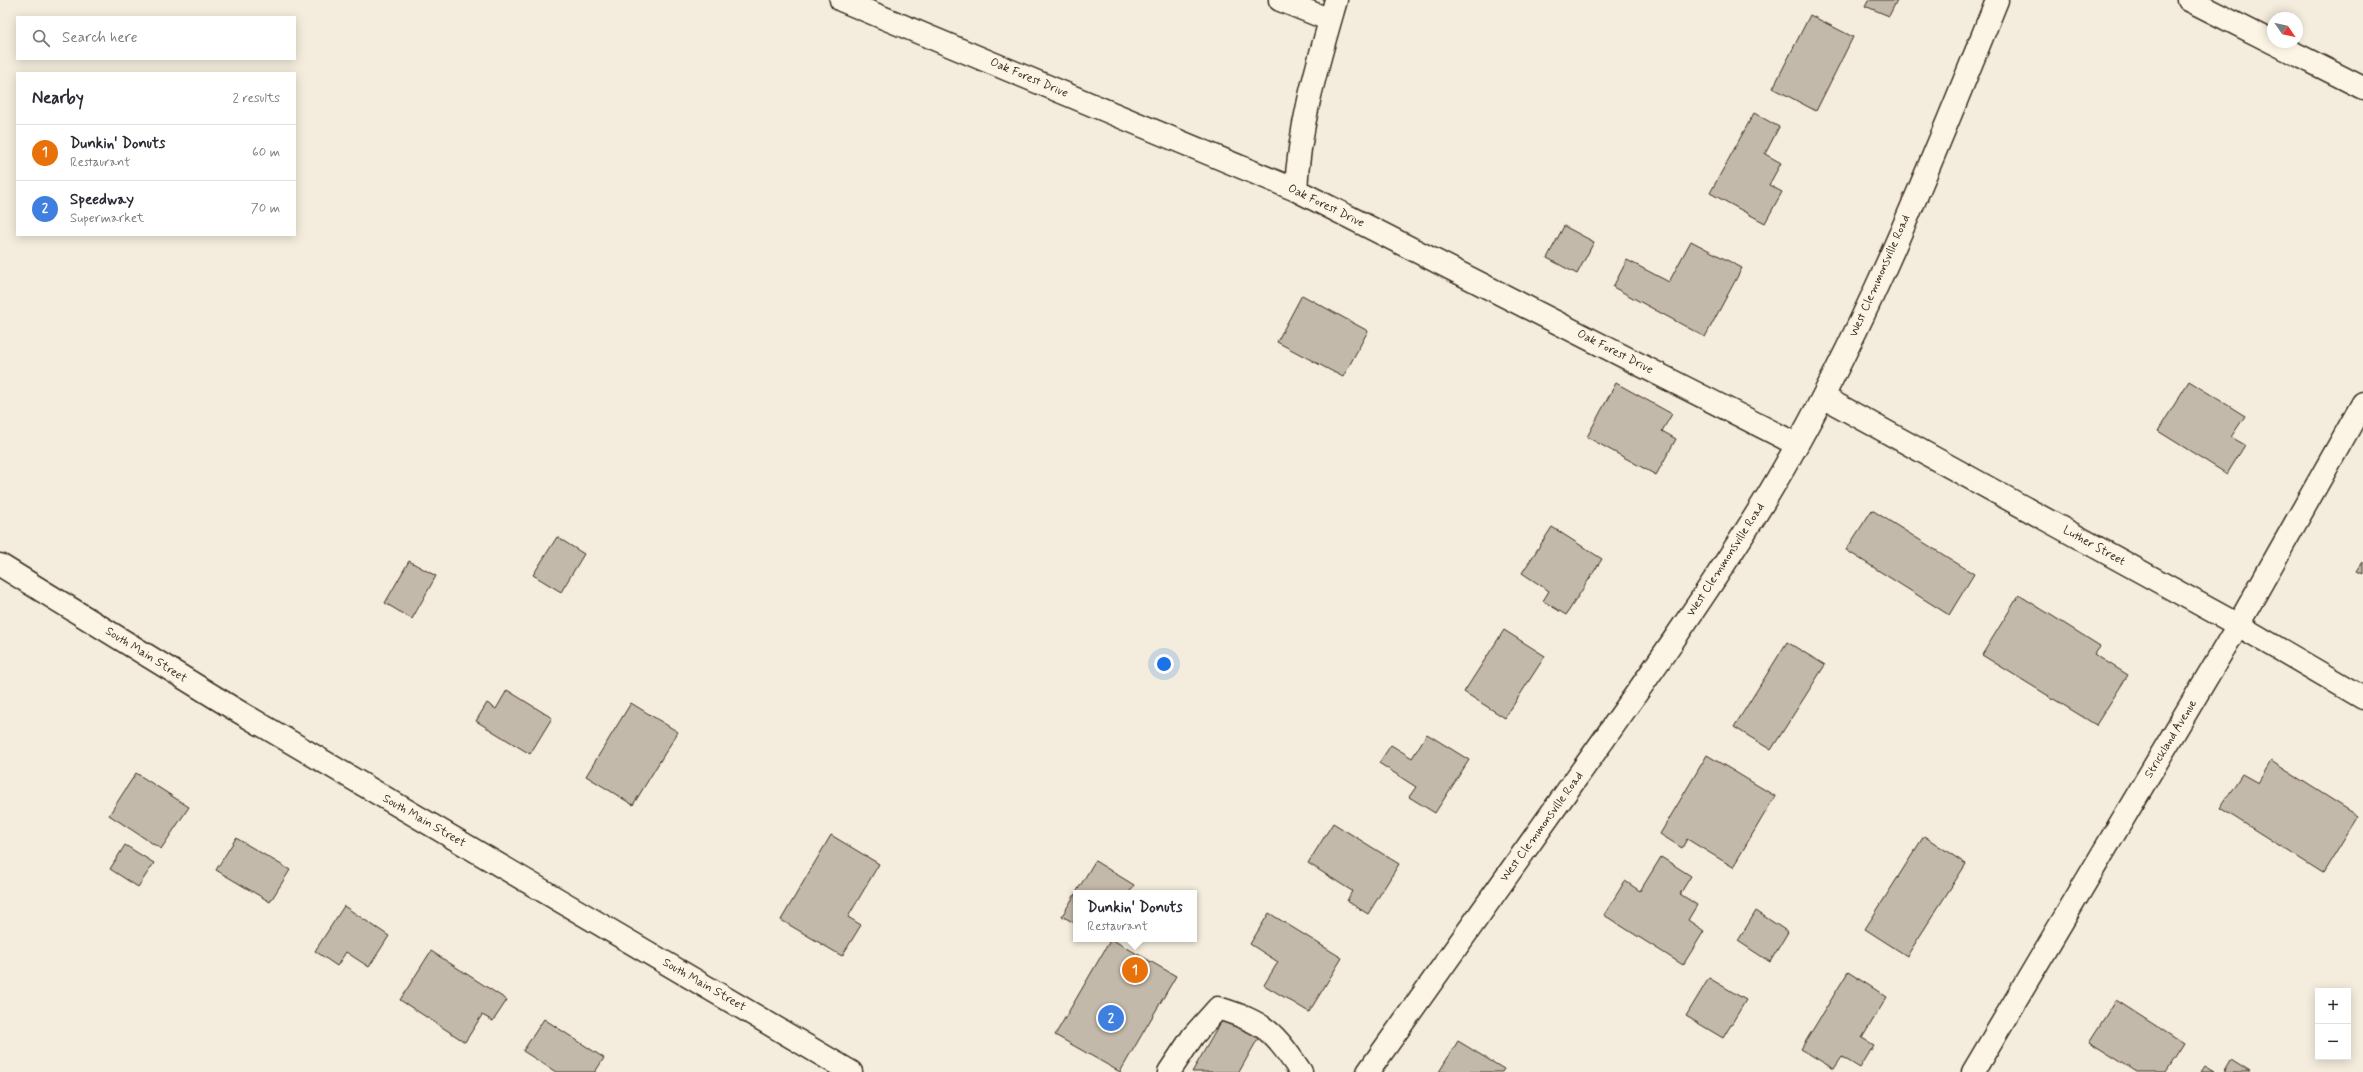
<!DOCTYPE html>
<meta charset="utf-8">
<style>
:root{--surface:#fff;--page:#f7f7f7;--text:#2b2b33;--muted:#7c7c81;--line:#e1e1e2;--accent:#111827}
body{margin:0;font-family:Mynerve,sans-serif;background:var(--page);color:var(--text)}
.controls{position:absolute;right:12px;bottom:12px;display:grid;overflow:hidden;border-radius:0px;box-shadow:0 2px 10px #0003}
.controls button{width:36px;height:36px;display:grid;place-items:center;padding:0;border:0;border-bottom:1px solid var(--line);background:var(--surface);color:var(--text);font:20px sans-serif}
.compass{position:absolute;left:2267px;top:12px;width:36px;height:36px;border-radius:50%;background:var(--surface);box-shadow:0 2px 10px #0003;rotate:124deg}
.you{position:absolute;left:1164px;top:664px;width:14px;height:14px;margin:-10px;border:3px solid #fff;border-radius:50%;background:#1a73e8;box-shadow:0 0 0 6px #1a73e833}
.badge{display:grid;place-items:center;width:26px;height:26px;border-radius:50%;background:var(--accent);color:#fff;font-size:13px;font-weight:700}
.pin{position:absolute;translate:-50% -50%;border:2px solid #fff;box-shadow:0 1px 4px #0006}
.popup{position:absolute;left:1073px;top:890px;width:124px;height:52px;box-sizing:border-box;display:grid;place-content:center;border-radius:0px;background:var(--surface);filter:drop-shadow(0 1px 3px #0005);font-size:13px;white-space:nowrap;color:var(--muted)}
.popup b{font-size:15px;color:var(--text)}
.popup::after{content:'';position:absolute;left:50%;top:100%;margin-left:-8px;border:8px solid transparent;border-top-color:var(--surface)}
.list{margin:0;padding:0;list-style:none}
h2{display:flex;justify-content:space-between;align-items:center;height:52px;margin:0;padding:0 16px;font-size:17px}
h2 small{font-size:13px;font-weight:400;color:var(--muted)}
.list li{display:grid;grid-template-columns:26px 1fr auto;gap:12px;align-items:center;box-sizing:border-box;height:56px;padding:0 16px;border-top:1px solid var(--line)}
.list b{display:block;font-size:15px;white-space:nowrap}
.list p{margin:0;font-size:13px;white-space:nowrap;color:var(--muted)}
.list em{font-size:13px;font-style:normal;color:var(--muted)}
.icon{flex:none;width:22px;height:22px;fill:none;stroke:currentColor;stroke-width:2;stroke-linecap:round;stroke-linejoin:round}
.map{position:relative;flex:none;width:2363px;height:1072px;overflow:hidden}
.search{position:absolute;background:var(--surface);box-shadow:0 2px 10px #0003;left:16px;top:16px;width:280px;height:44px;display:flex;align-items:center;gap:10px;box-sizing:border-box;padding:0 14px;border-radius:0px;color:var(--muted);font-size:15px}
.panel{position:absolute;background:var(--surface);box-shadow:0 2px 10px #0003;left:16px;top:72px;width:280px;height:164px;border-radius:0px}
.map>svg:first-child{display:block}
</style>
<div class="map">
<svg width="2363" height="1072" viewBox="0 0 2363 1072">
<rect width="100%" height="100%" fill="#f4eddd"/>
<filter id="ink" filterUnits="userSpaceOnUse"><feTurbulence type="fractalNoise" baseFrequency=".025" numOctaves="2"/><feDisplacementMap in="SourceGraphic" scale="8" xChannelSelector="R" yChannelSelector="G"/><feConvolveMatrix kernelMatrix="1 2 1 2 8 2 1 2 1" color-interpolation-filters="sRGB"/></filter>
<g filter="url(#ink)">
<path fill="#c3b9aa" stroke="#3b2a1e" d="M1868 0H1897L1889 16 1865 6Z
M1810 15 1853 37 1816 111 1773 88Z
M1754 113 1779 127 1765 154 1781 163 1769 185 1782 192 1765 223 1710 193Z
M1564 226 1594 242 1577 274 1547 258Z
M1691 241 1742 268 1705 337 1613 287 1627 260 1669 282Z
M1302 295 1368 331 1343 377 1277 342Z
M2189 381 2245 416 2231 437 2245 445 2227 474 2158 431Z
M1616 383 1672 414 1662 431 1676 439 1656 475 1587 437Z
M1872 510 1974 574 1949 615 1846 550Z
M1552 527 1602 559 1566 615 1543 601 1549 591 1522 573Z
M557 537 584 554 561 592 533 575Z
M409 561 436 576 412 619 385 603Z
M2363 562V574L2357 571Z
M2019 595 2100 646 2094 654 2128 675 2096 725 1982 655Z
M1504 630 1545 656 1505 718 1464 692Z
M1787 642 1825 665 1771 750 1734 727Z
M507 690 552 718 530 754 476 721 487 703 496 709Z
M631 703 678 732 633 805 586 776Z
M1427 734 1469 760 1435 813 1409 797 1416 787 1379 763 1391 745 1412 758Z
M1707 755 1775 796 1733 867 1687 839 1682 848 1660 834Z
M2271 761 2358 816 2323 873 2220 808 2242 774 2258 783Z
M136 773 189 807 161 849 109 815Z
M1333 823 1399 864 1368 914 1347 901 1352 891 1308 863Z
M831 835 879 864 848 917 861 925 842 956 781 920Z
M1924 836 1966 864 1907 956 1865 929Z
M236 838 290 870 270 902 216 870Z
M125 845 154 863 138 887 110 869Z
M1661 857 1691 876 1680 894 1697 905 1688 920 1704 931 1683 965 1604 915 1625 881 1640 891Z
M1095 861 1134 885 1129 893H1076V924L1062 916Z
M344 906 389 936 369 967 346 952 337 966 315 951Z
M1756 911 1788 932 1770 962 1738 941Z
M1269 913 1342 958 1309 1012 1264 985 1278 962 1250 944Z
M1111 939 1176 976 1120 1072 1055 1035Z
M431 951 507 1000 493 1021 482 1015 465 1042 400 1000Z
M1848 972 1887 997 1862 1038 1874 1045 1860 1068 1842 1057 1834 1069 1801 1049Z
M1709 978 1746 1000 1723 1038 1686 1016Z
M2116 1000 2184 1044 2166 1072H2137L2089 1042Z
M1225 1015 1260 1035 1239 1072H1192Z
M544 1019 604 1058 595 1072H556L523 1051Z
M1458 1041 1504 1069 1502 1072H1439Z
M2231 1060 2250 1072H2224Z
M2205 1066 2215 1072H2201Z"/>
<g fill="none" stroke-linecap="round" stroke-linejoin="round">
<defs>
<path id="minor" d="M841 0 1296 190 1796 444
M1280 0 1330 20
M2189 0 2363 88
M1296 190C1299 125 1318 63 1336 0
M1823 397 2238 625 2363 698
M1169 1072 1193 1036 1218 1008C1266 1023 1273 1031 1301 1072
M1973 1072 2238 625 2363 403"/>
<path id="major" d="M0 565 231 707 851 1072
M1368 1072C1432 981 1496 891 1560 801 1632 700 1704 600 1768 495 1862 339 1929 168 1997 0"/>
</defs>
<use href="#minor" stroke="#3b2a1e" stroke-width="25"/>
<use href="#major" stroke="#3b2a1e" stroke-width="25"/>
<use href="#minor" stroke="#fcf5e5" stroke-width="22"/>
<use href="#major" stroke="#fcf5e5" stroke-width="22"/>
</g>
</g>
<g text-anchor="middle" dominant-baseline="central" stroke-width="3" stroke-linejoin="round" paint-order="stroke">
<g font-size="12" fill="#3b2a1e" stroke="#fcf5e5">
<text transform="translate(1029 78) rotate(23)">Oak Forest Drive</text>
<text transform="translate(1326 206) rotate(26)">Oak Forest Drive</text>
<text transform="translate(1880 276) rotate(-66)">West Clemmonsville Road</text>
<text transform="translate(1615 352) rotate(27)">Oak Forest Drive</text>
<text transform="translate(2094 546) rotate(29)">Luther Street</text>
<text transform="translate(1726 560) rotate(-57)">West Clemmonsville Road</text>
<text transform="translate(146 655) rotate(32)">South Main Street</text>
<text transform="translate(2171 739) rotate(-59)">Strickland Avenue</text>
<text transform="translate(424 821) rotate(30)">South Main Street</text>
<text transform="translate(1542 827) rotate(-54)">West Clemmonsville Road</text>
<text transform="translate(704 985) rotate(30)">South Main Street</text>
</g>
</g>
</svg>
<div class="controls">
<button>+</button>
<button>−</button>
</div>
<svg class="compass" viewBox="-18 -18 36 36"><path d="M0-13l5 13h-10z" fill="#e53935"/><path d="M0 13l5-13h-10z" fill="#7c7c81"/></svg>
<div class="you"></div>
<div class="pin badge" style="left:1135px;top:970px;background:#e8710a">1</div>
<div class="popup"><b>Dunkin' Donuts</b>Restaurant</div>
<div class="pin badge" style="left:1111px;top:1018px;background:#3f7fe0">2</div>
<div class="search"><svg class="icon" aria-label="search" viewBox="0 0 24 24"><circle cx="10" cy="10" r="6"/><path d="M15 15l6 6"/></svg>Search here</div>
<section class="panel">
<h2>Nearby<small>2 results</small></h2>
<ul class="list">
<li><span class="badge" style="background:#e8710a">1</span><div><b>Dunkin' Donuts</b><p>Restaurant</p></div><em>60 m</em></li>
<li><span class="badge" style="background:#3f7fe0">2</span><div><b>Speedway</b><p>Supermarket</p></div><em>70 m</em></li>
</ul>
</section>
</div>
